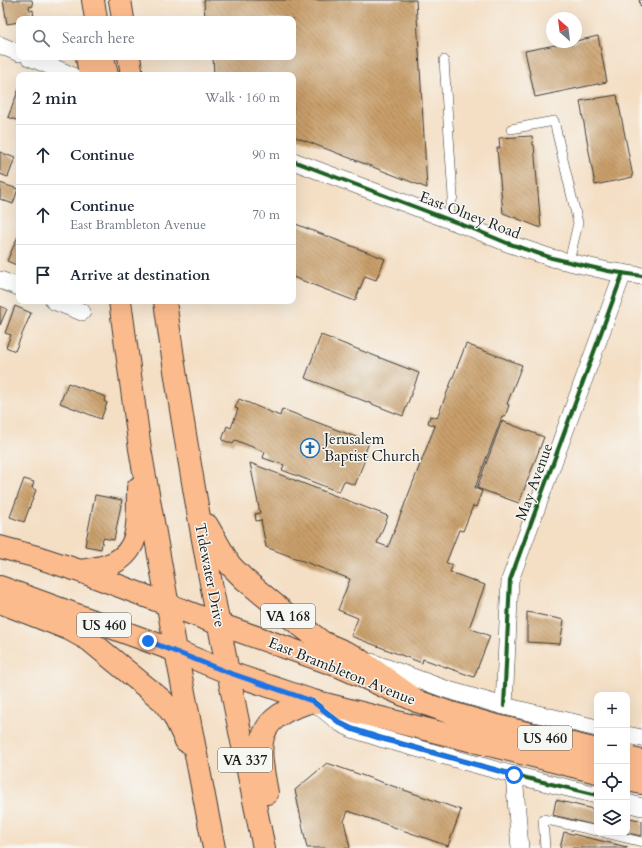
<!DOCTYPE html>
<meta charset="utf-8">
<style>
:root{--surface:#fff;--page:#f6f6f7;--text:#1f2937;--muted:#747a83;--line:#e0e1e3}
body{margin:0;font-family:Cardo,serif;background:var(--page);color:var(--text)}
.controls{position:absolute;right:12px;bottom:12px;display:grid;overflow:hidden;border-radius:8px;box-shadow:0 4px 16px #0002}
.controls button{width:36px;height:36px;display:grid;place-items:center;padding:0;border:0;border-bottom:1px solid var(--line);background:var(--surface);color:var(--text);font:20px sans-serif}
.compass{position:absolute;left:546px;top:12px;width:36px;height:36px;border-radius:50%;background:var(--surface);box-shadow:0 4px 16px #0002;rotate:332deg}
.stop{position:absolute;width:12px;height:12px;margin:-9px;border:3px solid #1a73e8;border-radius:50%;background:#fff}
.stop.end{background:#1a73e8;border-color:#fff;box-shadow:0 1px 4px #0008}
.list{margin:0;padding:0;list-style:none}
h2{display:flex;justify-content:space-between;align-items:center;height:52px;margin:0;padding:0 16px;font-size:17px}
h2 small{font-size:13px;font-weight:400;color:var(--muted)}
.list li{display:grid;grid-template-columns:26px 1fr auto;gap:12px;align-items:center;box-sizing:border-box;height:60px;padding:0 16px;border-top:1px solid var(--line)}
.list b{display:block;font-size:15px;white-space:nowrap}
.list p{margin:0;font-size:13px;white-space:nowrap;color:var(--muted)}
.list em{font-size:13px;font-style:normal;color:var(--muted)}
.icon{flex:none;width:22px;height:22px;fill:none;stroke:currentColor;stroke-width:2;stroke-linecap:round;stroke-linejoin:round}
.map{position:relative;flex:none;width:642px;height:848px;overflow:hidden}
.search{position:absolute;background:var(--surface);box-shadow:0 4px 16px #0002;left:16px;top:16px;width:280px;height:44px;display:flex;align-items:center;gap:10px;box-sizing:border-box;padding:0 14px;border-radius:8px;color:var(--muted);font-size:15px}
.panel{position:absolute;background:var(--surface);box-shadow:0 4px 16px #0002;left:16px;top:72px;width:280px;height:232px;border-radius:8px}
.map>svg:first-child{display:block}
</style>
<div class="map">
<svg width="642" height="848" viewBox="0 0 642 848">
<defs>
<pattern id="building-back-hatch" width="6" height="6" patternUnits="userSpaceOnUse"><rect width="6" height="6" fill="#c99f6a"/><path d="M-1 5l2 2M0 0l6 6M5-1l2 2" fill="none" stroke="#a28156"/></pattern>
</defs>
<rect width="100%" height="100%" fill="#f6f6f2"/>
<filter id="ink" filterUnits="userSpaceOnUse"><feTurbulence type="fractalNoise" baseFrequency=".025" numOctaves="2"/><feDisplacementMap in="SourceGraphic" scale="8" xChannelSelector="R" yChannelSelector="G"/><feConvolveMatrix kernelMatrix="1 2 1 2 8 2 1 2 1" color-interpolation-filters="sRGB"/></filter>
<filter id="wash" filterUnits="userSpaceOnUse"><feTurbulence type="fractalNoise" baseFrequency=".012" numOctaves="4" result="noise"/><feDisplacementMap in="SourceGraphic" scale="16" xChannelSelector="R" yChannelSelector="G"/><feGaussianBlur stdDeviation="0.9" result="paint"/><feColorMatrix in="noise" values="0 0 0 0 0 0 0 0 0 0 0 0 0 0 0 0 0 1.4 0 .05"/><feComposite in="paint" operator="in"/></filter>
<g filter="url(#wash)">
<rect width="100%" height="100%" fill="#f4dfc5"/>
<g id="blocks">
<path fill="url(#building-back-hatch)" d="M3 0H32L33 6 29 7 30 11 33 10 34 19H19V22L7 24Z
M204 0H416L427 188 293 136V75H214L213 57H293V19H205Z
M598 36 607 82 535 97 525 51 570 42H576V41Z
M19 89V121L8 117Z
M617 95 633 177 595 185 580 101Z
M532 136 533 145H534L541 228 503 213 497 148H500L499 138Z
M0 152 15 158 8 177 0 174Z
M0 183 18 189 13 204 0 199Z
M293 223 385 259 376 280 365 276 355 301 293 277Z
M19 234V266L7 261Z
M0 306 7 309 0 325Z
M15 306 31 313 15 351 6 347 11 335 5 333Z
M321 335 419 373 403 416 305 378Z
M466 344 522 365 507 404 509 405 505 417H502L475 488 482 491 476 507 473 506 463 531 459 530 446 563 453 565 450 572 485 585 469 628 490 636 474 677 423 659 422 663 351 636 358 618 338 610 350 579 266 547 261 520 256 521 255 514 260 513 250 463 388 516 377 543 388 547 435 426 428 423 430 416 437 418Z
M68 383 106 397 104 401 107 403 101 419 60 403Z
M239 399 280 416 282 409 369 442 365 453 367 454 355 485 344 481 339 492 282 470 284 465 263 458 265 452 235 440 233 444 222 440 227 426 231 428 238 409 235 408Z
M502 421 544 437 519 503 477 488Z
M24 479 34 482 32 488 36 490 24 522 10 517Z
M95 495 122 500 114 540 103 538 101 549 85 546Z
M527 612 564 620 560 644 527 642Z
M327 763 461 810 448 846 348 811 344 821 350 848H307L295 790Z
M556 800 597 810V826L553 815Z
M627 817 642 821V836L627 833Z
M564 832 627 847V848H560Z"/>
</g>
</g>
<g filter="url(#ink)">
<use href="#blocks" fill-opacity="0" stroke="#3c3935" stroke-width="1"/>
<g fill="none" stroke-linecap="round" stroke-linejoin="round">
<defs>
<path id="service" d="M444 60 453 197 446 218
M511 129 554 121 578 223 569 262
M605 833 642 842
M545 848 543 819 597 831"/>
<path id="minor" d="M0 45 19 53
M29 57 71 75
M293 161 471 228 507 243 552 258 608 271 642 276
M0 280 19 287
M54 301 82 312
M371 662 448 690 504 706 597 728
M315 703 340 723 352 729 380 738 514 775 597 795
M504 706 510 580 623 273
M627 735 642 738
M514 775 520 848
M627 803 642 807"/>
<path id="primary" d="M0 547 37 557 80 571 219 624 341 667 417 701 448 712 493 725 597 750
M0 587 176 651 227 672 313 701 597 772
M627 758 642 761
M627 780 642 783"/>
<path id="trunk" d="M93 0 96 19
M120 0 123 19
M87 57 90 75
M103 57 107 75
M129 57 132 75
M120 301 140 449 176 651 214 848
M165 301C190 485 226 667 264 848
M207 525 230 565 244 579 291 618 322 642 354 656 417 701
M80 571C91 569 103 568 113 563 143 549 137 516 138 488
M0 602 69 629 89 640 163 701 174 716 186 741
M267 793C257 740 254 718 313 701"/>
</defs>
<use href="#service" stroke="#3c3935" stroke-width="10"/>
<use href="#minor" stroke="#3c3935" stroke-width="18"/>
<use href="#primary" stroke="#3c3935" stroke-width="24"/>
<use href="#trunk" stroke="#3c3935" stroke-width="24"/>
<use href="#service" stroke="#fff" stroke-width="9"/>
<use href="#minor" stroke="#fff" stroke-width="17"/>
<use href="#primary" stroke="#fbbb8d" stroke-width="22"/>
<use href="#trunk" stroke="#fbbb8d" stroke-width="22"/>
<defs>
<path id="rail" d="M641 0 642 5"/>
</defs>
<use href="#rail" stroke="#1c1c1c" stroke-width="4.5"/>
<use href="#rail" stroke="#f6f6f2" stroke-width="3" stroke-dasharray="9" stroke-linecap="butt"/>
<defs>
<path id="cycleway" d="M293 161 471 228 507 243 552 258 608 271 642 276
M313 701 340 723 352 729 380 738 514 775 597 795
M504 706 510 580 623 273"/>
</defs>
<use href="#cycleway" stroke="#f6f6f2" stroke-width="6"/>
<use href="#cycleway" stroke="#1b5e20" stroke-width="4"/>
</g>
</g>
<g fill="none" stroke-linecap="round" stroke-linejoin="round" filter="url(#ink)">
<path stroke="#1a73e8" stroke-width="5" d="M148 641 227 672 312 701 340 723 352 729 380 738 514 775"/>
</g>
<defs>
<symbol id="church-ring" viewBox="-11 -11 22 22"><circle r="9.5" fill="#f6f6f2" stroke="#1f6fb2" stroke-width="1.5"/><path d="M-1.2-6h2.4v3.5h3.3v2.4h-3.3V6h-2.4V-.1h-3.3v-2.4h3.3Z" fill="#1f6fb2"/></symbol>
</defs>
<g fill-rule="evenodd">
<use href="#church-ring" x="299" y="437" width="22" height="22"/>
</g>
<g text-anchor="middle" dominant-baseline="central" stroke-width="3" stroke-linejoin="round" paint-order="stroke">
<g fill="#f6f6f2" stroke="#5d5d5c" stroke-width="1">
<rect x="261" y="604" width="54" height="24" rx="3"/>
<rect x="77" y="613" width="54" height="24" rx="3"/>
<rect x="518" y="726" width="54" height="24" rx="3"/>
<rect x="218" y="748" width="54" height="24" rx="3"/>
</g>
<g font-size="14" font-weight="bold" fill="#1c1c1c">
<text x="288" y="616">VA 168</text>
<text x="104" y="625">US 460</text>
<text x="545" y="738">US 460</text>
<text x="245" y="760">VA 337</text>
</g>
<g font-size="15" fill="#1c1c1c" stroke="#f6f6f2">
<text transform="translate(470 215) rotate(21)">East Olney Road</text>
<text transform="translate(534 482) rotate(-70)">May Avenue</text>
<text transform="translate(210 575) rotate(79)">Tidewater Drive</text>
<text transform="translate(342 671) rotate(22)">East Brambleton Avenue</text>
</g>
<g font-size="15" fill="#1c1c1c" stroke="#f6f6f2" text-anchor="start">
<text x="324" y="439">Jerusalem<tspan x="324" dy="17">Baptist Church</tspan></text>
</g>
</g>
</svg>
<div class="controls">
<button>+</button>
<button>−</button>
<button><svg class="icon" aria-label="locate" viewBox="0 0 24 24"><circle cx="12" cy="12" r="6"/><path d="M12 2v4M12 18v4M2 12h4M18 12h4"/></svg></button>
<button><svg class="icon" aria-label="layers" viewBox="0 0 24 24"><path d="M12 4l9 5-9 5-9-5zM3 14l9 5 9-5"/></svg></button>
</div>
<svg class="compass" viewBox="-18 -18 36 36"><path d="M0-13l5 13h-10z" fill="#e53935"/><path d="M0 13l5-13h-10z" fill="#747a83"/></svg>
<div class="stop" style="left:514px;top:775px"></div>
<div class="stop end" style="left:148px;top:641px"></div>
<div class="search"><svg class="icon" aria-label="search" viewBox="0 0 24 24"><circle cx="10" cy="10" r="6"/><path d="M15 15l6 6"/></svg>Search here</div>
<section class="panel">
<h2>2 min<small>Walk · 160 m</small></h2>
<ul class="list">
<li><svg class="icon" aria-label="ahead" viewBox="0 0 24 24"><path d="M12 20V5M6 11l6-6 6 6"/></svg><div><b>Continue</b></div><em>90 m</em></li>
<li><svg class="icon" aria-label="ahead" viewBox="0 0 24 24"><path d="M12 20V5M6 11l6-6 6 6"/></svg><div><b>Continue</b><p>East Brambleton Avenue</p></div><em>70 m</em></li>
<li><svg class="icon" aria-label="arrive" viewBox="0 0 24 24"><path d="M6 21V4h12l-3 4 3 4H6"/></svg><div><b>Arrive at destination</b></div></li>
</ul>
</section>
</div>
